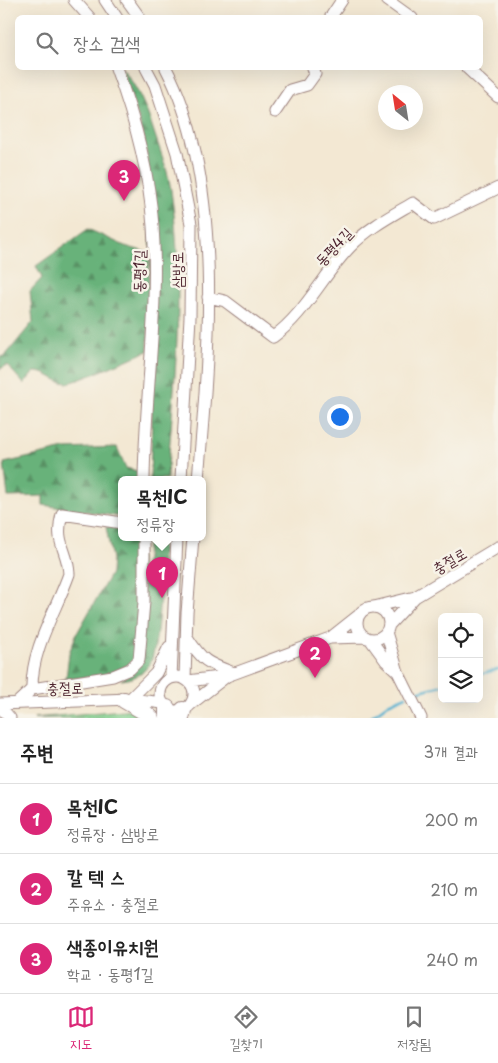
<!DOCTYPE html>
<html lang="ko">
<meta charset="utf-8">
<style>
:root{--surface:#fff;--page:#f6f6f6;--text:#222;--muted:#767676;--line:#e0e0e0;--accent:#db2777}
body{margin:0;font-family:"Playpen Sans","Poor Story",sans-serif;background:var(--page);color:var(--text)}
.controls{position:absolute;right:15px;bottom:15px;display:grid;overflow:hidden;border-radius:8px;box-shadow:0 5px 20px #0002}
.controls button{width:45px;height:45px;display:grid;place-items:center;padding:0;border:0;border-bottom:1px solid var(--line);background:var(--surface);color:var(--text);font:25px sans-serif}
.compass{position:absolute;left:378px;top:85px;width:45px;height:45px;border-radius:50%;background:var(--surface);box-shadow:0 5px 20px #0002;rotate:330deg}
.you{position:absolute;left:339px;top:416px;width:18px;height:18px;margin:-12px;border:4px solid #fff;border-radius:50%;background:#1a73e8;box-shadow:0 0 0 8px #1a73e833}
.badge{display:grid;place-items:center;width:32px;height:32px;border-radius:50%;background:var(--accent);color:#fff;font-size:16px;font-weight:700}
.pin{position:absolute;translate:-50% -41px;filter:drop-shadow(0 1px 2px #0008)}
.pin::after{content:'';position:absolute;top:26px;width:18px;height:15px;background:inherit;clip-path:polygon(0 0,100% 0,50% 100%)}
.popup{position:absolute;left:118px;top:476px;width:88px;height:65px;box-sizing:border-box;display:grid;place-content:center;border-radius:8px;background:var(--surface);filter:drop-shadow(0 1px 4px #0005);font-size:16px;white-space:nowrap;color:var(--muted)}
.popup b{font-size:19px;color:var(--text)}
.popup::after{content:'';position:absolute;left:50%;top:100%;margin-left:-10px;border:10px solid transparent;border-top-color:var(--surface)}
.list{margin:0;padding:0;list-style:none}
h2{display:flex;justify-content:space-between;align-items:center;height:65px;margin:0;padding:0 20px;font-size:21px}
h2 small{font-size:16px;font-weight:400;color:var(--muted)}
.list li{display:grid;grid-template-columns:32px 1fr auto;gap:15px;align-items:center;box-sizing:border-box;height:70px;padding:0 20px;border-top:1px solid var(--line)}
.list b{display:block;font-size:19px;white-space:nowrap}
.list p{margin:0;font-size:16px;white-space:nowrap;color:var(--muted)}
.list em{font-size:16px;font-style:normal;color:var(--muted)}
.icon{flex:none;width:28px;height:28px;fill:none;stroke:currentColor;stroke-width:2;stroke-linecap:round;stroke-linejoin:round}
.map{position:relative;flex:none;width:498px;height:718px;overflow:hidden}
.search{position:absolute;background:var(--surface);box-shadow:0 5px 20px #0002;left:15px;right:15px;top:15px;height:55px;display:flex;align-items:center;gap:12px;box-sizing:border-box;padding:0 18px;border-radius:8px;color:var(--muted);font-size:19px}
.sheet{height:275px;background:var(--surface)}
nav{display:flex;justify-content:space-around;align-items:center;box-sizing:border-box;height:70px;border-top:1px solid var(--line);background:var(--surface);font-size:14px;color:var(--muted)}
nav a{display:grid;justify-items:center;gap:2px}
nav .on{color:var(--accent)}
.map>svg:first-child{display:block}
</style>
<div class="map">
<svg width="498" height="718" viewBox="0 0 498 718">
<defs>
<pattern id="grass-tufts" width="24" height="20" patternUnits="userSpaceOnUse" patternTransform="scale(1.25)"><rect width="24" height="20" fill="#81d08f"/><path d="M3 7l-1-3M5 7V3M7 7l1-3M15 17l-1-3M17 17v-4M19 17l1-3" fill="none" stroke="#71b27c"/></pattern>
<pattern id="forest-firs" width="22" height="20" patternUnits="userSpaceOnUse" patternTransform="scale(1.25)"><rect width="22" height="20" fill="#68b27a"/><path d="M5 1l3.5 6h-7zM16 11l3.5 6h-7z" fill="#589064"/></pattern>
</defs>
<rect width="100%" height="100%" fill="#f7f3e8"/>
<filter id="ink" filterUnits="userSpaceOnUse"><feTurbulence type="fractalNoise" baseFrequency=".02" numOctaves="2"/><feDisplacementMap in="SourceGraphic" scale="10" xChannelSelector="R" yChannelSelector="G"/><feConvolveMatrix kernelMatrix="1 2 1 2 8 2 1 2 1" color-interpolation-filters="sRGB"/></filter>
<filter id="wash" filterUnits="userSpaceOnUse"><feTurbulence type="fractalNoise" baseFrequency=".0096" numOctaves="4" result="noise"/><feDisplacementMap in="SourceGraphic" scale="20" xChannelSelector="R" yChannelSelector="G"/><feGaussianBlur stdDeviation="1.12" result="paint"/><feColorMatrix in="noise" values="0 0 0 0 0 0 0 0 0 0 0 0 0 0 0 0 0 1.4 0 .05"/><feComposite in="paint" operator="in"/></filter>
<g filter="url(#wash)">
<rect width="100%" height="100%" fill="#f3e8d3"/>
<path fill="url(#grass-tufts)" stroke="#66785d" d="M135 709 149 718H34Z"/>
<path fill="url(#forest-firs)" stroke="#596852" d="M122 68C138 87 148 112 155 135 162 156 170 176 172 198 185 289 174 388 167 479H150L152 422 150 176 144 137Z
M88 229 125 246 149 253 148 351C135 356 76 383 67 383 54 382 47 371 34 372L24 384 7 365 0 369V357L5 356 33 322 30 291 42 278 36 266Z
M117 447 126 468 141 472 140 479H122V517L43 505V496L8 497 4 463 65 449Z
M106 527H122V537H140V649C129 677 91 676 66 679L69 653 76 635 111 573 112 559Z
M148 537H163C161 562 160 645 150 663 143 675 133 679 121 680L135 670Z"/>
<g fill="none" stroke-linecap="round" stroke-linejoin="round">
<path stroke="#54b2d2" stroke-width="2.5" d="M479 675 498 669
M413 693 442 685
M369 718 388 704 406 696"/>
</g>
</g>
<g filter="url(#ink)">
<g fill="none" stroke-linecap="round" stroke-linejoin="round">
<defs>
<path id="minor" d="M74 0 90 18
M105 0 117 18
M127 0 140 18
M387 0 412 18
M330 18 342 0
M116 68C135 119 149 171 153 226 159 310 145 395 144 479
M146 68 155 85 177 153 191 224 190 317 181 479
M166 68C225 182 209 354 198 479
M467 68 498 97
M275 112 290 90 307 85 315 74 313 68
M208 297 225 301 273 337C305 314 323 275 350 247 368 228 391 216 413 203L434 219 498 188
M357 623a16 16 0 1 1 32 0a16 16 0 1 1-32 0Z
M374 607 415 597 498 547
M389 625 415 597
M386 632 398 672 421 718
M187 637C203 662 207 663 234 673
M330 638 366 637
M370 639 386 661 398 672
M160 694a17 17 0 1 1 34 0a17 17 0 1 1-34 0Z
M171 678 177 537
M185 679 187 613 193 537
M188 681 227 676 330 638 359 615
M32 689C31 649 56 611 69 574 68 549 54 544 62 514L122 523
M130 699 156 673 169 647
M17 703 32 689 113 676 130 669 139 660 144 602V537
M0 704 130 699 163 703
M190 705 227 676
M0 707 10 718"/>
<path id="highway" d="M124 700 143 711 151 718
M167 718V708
M181 718 183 710"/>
</defs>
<use href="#minor" stroke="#9e847f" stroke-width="13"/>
<use href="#highway" stroke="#9e847f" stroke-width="18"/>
<use href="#minor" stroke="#fff" stroke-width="11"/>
<use href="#highway" stroke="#fff" stroke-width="16"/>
</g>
</g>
<g text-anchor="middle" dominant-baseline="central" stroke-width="5" stroke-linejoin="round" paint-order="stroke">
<g font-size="15" fill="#4a1f2b" stroke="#f7f3e8">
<text transform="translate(333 246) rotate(-47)">동평4길</text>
<text transform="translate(176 270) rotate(-90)">삼방로</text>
<text transform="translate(138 271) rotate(-89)">동평1길</text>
<text transform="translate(449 560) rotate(-30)">충절로</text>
<text transform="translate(65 687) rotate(-1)">충절로</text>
</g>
</g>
</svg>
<div class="controls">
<button><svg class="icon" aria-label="locate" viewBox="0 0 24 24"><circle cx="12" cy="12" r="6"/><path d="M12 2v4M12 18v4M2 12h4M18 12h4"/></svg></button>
<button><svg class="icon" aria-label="layers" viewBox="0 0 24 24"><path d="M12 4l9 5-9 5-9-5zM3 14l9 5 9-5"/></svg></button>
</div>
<svg class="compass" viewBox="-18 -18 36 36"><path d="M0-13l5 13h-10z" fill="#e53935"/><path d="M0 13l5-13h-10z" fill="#767676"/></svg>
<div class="you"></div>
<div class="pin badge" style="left:162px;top:598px">1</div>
<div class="popup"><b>목천IC</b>정류장</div>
<div class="pin badge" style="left:315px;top:678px">2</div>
<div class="pin badge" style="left:124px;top:201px">3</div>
<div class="search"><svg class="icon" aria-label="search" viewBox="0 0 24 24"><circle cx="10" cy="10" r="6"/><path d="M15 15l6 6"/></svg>장소 검색</div>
</div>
<section class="sheet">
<h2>주변<small>3개 결과</small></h2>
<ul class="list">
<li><span class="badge">1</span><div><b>목천IC</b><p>정류장 · 삼방로</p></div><em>200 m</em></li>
<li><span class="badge">2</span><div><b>칼 텍 스</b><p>주유소 · 충절로</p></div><em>210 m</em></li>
<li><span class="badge">3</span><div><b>색종이유치원</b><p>학교 · 동평1길</p></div><em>240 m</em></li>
</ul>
</section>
<nav>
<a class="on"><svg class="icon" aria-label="map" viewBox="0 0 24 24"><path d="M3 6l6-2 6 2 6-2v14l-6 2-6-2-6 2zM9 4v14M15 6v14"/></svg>지도</a>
<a><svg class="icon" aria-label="directions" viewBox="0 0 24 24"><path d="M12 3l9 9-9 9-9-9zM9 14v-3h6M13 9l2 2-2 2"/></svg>길찾기</a>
<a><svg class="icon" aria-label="saved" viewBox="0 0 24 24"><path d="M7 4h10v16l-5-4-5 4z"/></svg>저장됨</a>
</nav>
